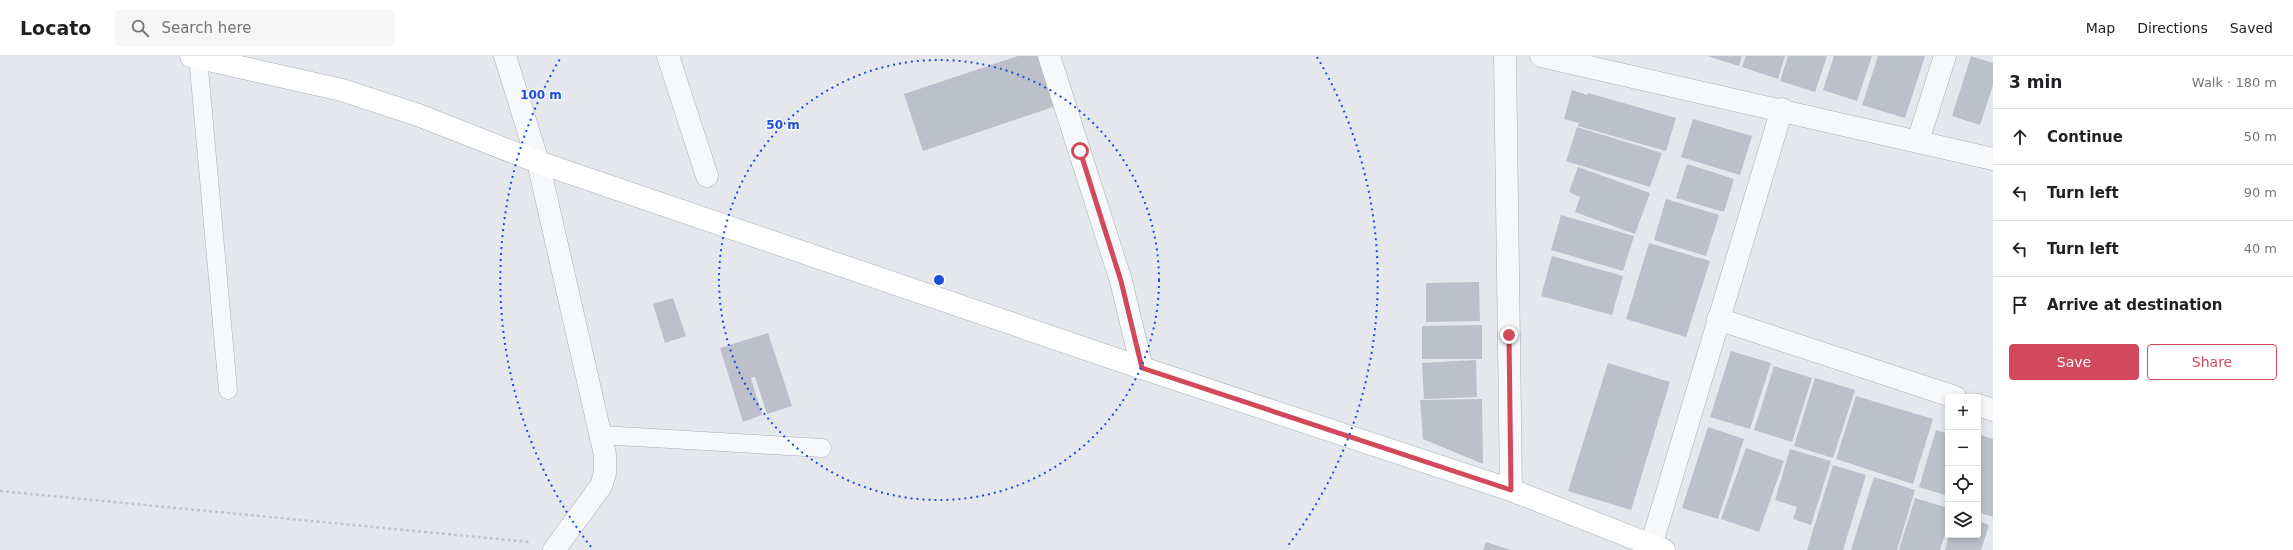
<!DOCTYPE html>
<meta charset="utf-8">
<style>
:root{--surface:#fff;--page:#f6f6f6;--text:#202124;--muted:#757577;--line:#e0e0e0;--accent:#d1495b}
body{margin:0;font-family:"DejaVu Sans",sans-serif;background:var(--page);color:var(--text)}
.controls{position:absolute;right:12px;bottom:12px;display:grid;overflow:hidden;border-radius:4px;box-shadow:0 2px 6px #0003}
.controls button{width:36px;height:36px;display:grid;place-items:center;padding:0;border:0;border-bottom:1px solid var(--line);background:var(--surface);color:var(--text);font:20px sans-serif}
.stop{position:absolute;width:12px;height:12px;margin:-9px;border:3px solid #d1495b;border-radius:50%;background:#fff}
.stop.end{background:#d1495b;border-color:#fff;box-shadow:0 1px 4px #0008}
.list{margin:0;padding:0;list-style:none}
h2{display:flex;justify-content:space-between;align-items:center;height:52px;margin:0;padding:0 16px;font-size:17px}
h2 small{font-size:13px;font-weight:400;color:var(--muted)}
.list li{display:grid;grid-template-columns:26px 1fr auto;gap:12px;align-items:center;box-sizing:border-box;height:56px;padding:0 16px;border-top:1px solid var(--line)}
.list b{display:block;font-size:15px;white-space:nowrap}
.list em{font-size:13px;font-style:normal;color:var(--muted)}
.actions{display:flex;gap:8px;padding:12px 16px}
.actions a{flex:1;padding:9px 0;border:1px solid var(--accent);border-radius:4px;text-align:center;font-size:14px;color:var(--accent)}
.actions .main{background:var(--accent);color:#fff}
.icon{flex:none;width:22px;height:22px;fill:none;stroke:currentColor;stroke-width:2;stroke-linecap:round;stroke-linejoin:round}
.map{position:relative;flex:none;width:1993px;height:494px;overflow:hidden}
header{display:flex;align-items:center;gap:24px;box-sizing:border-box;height:56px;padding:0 20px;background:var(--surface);border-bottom:1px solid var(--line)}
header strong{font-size:19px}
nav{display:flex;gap:22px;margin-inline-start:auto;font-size:14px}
.search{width:280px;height:36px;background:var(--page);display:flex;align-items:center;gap:10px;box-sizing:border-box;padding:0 14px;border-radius:4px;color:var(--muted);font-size:15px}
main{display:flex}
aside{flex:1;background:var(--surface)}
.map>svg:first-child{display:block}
</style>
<header>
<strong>Locato</strong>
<div class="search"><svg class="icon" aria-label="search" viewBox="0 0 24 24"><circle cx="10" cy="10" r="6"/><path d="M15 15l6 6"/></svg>Search here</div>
<nav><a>Map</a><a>Directions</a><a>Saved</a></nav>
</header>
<main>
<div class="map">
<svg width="1993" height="494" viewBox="0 0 1993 494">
<rect width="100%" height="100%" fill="#e4e7ec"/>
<path fill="#bbc0ca" d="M1018 0H1039L1056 50 923 95 904 38Z
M1707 0H1742L1739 10Z
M1746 0H1785L1778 23 1742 11Z
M1788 0H1827L1815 36 1780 25Z
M1834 0H1872L1857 45 1823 34Z
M1878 0H1925L1905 62 1862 49Z
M1971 0 1993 7V29L1980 69 1952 60Z
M1572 34 1587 39 1588 37 1676 62 1666 95 1578 70 1579 67 1564 63Z
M1693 63 1752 80 1740 119 1681 101Z
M1577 71 1662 97 1650 131 1566 105Z
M1687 108 1734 123 1724 156 1676 142Z
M1578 111 1650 137 1635 178 1575 156 1580 141 1569 136Z
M1666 143 1719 159 1706 200 1654 184Z
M1561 159 1634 180 1623 215 1551 194Z
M1649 187 1710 205 1686 281 1626 263Z
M1552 200 1623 220 1612 259 1541 240Z
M1479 226 1480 265 1426 266V227Z
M673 242 686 280 665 287 653 248Z
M1482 269V303H1422V270Z
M768 277 792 350 767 358 755 321 751 322 762 359 743 366 720 292Z
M1731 295 1771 307 1750 373 1710 361Z
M1476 304 1477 341 1424 343 1422 307Z
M1608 307 1670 326 1631 454 1568 435Z
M1774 310 1812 322 1792 386 1754 374Z
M1815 322 1855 334 1833 402 1794 390Z
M1856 340 1933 363 1913 428 1836 403Z
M1482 343 1483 408 1423 383 1420 344Z
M1708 371 1744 383 1718 463 1682 452Z
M1936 374 1948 378V440L1919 431Z
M1981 379 1993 383V461L1978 456V389Z
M1746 392 1784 405 1759 476 1721 463Z
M1790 393 1831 405 1811 469 1793 463 1797 451 1775 444Z
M1833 409 1866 419 1843 494H1807Z
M1874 421 1915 434 1897 494H1851Z
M1915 442 1948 452V468L1940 494H1899Z
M1978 465 1989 469 1981 494H1945L1949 479H1978Z
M1486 486 1511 494H1483Z"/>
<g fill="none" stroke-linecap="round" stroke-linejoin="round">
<defs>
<path id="lane" d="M198 1 228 334
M601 379 822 392"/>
<path id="street" d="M505 0 538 106 605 399V417L601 430 554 494
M668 0 707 120
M1049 0 1121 225 1142 312
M1505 0 1511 434
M1541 0 1993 103
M1918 85 1945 0
M1718 263 1955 341
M1978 349 1993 354
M1651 490 1782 53"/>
<path id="secondary" d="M191 0 342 34 418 59 538 106 1142 312 1511 434 1664 494"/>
</defs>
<use href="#lane" stroke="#a9aeb7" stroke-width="19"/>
<use href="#street" stroke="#a9aeb7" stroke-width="23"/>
<use href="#secondary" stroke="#a9aeb7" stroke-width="23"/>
<path stroke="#c2c5cb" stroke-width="2.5" stroke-dasharray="3 3" stroke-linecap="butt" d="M0 435 529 486"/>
<use href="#lane" stroke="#f7f8fa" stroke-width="18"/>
<use href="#street" stroke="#f7f8fa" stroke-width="22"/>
<use href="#secondary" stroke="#fff" stroke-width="22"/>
</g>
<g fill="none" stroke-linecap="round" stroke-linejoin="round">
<path stroke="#d1495b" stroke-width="5" d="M1080 95 1121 225 1142 312 1511 434 1509 279"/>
</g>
<g fill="none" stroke="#1d4ed8" stroke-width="2" stroke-dasharray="2 4">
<circle cx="939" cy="224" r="220"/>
<path d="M591 491A439 439 0 0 1 561 1M1317 1A439 439 0 0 1 1287 491"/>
</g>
<circle cx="939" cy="224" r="6" fill="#1d4ed8" stroke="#f4f6f9" stroke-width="2"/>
<g font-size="12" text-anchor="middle" font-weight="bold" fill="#1d4ed8" stroke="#f4f6f9" stroke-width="3" stroke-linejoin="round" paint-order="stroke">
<text x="541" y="43">100 m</text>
<text x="783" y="73">50 m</text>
</g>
</svg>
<div class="controls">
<button>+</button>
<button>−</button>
<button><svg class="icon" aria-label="locate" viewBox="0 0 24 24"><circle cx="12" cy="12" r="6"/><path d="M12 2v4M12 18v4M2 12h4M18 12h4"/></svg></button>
<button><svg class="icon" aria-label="layers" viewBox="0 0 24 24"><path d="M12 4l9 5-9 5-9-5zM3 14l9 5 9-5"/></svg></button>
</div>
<div class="stop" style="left:1080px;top:95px"></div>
<div class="stop end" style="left:1509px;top:279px"></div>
</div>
<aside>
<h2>3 min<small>Walk · 180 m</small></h2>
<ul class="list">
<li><svg class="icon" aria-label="ahead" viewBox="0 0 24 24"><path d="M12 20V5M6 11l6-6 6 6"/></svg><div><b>Continue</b></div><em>50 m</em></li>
<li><svg class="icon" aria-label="left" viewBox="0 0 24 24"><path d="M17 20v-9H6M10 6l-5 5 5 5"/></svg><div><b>Turn left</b></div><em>90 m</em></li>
<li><svg class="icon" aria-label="left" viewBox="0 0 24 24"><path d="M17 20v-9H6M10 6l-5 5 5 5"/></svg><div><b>Turn left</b></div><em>40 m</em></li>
<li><svg class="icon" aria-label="arrive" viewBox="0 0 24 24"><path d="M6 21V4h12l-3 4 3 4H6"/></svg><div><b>Arrive at destination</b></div></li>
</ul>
<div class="actions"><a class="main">Save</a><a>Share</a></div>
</aside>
</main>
